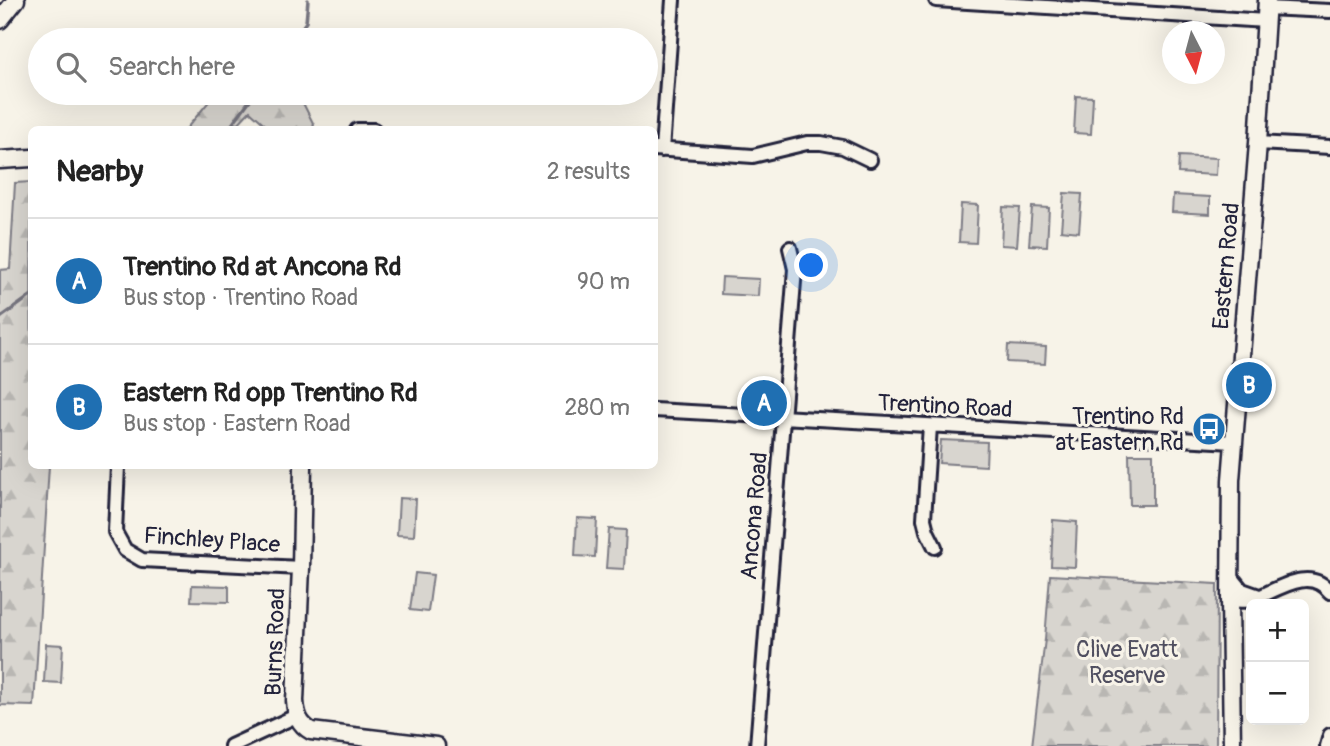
<!DOCTYPE html>
<meta charset="utf-8">
<style>
:root{--surface:#fff;--page:#f2f2f2;--text:#222;--muted:#767676;--line:#e0e0e0;--accent:#1f6fb2}
body{margin:0;font-family:Pangolin,sans-serif;background:var(--page);color:var(--text)}
.controls{position:absolute;right:21px;bottom:21px;display:grid;overflow:hidden;border-radius:10px;box-shadow:0 7px 28px #0002}
.controls button{width:63px;height:63px;display:grid;place-items:center;padding:0;border:0;border-bottom:2px solid var(--line);background:var(--surface);color:var(--text);font:35px sans-serif}
.compass{position:absolute;left:1162px;top:21px;width:63px;height:63px;border-radius:50%;background:var(--surface);box-shadow:0 7px 28px #0002;rotate:174deg}
.you{position:absolute;left:812px;top:266px;width:24px;height:24px;margin:-18px;border:5px solid #fff;border-radius:50%;background:#1a73e8;box-shadow:0 0 0 10px #1a73e833}
.badge{display:grid;place-items:center;width:46px;height:46px;border-radius:50%;background:var(--accent);color:#fff;font-size:23px;font-weight:700}
.pin{position:absolute;translate:-50% -50%;border:4px solid #fff;box-shadow:0 2px 7px #0006}
.list{margin:0;padding:0;list-style:none}
h2{display:flex;justify-content:space-between;align-items:center;height:91px;margin:0;padding:0 28px;font-size:30px}
h2 small{font-size:23px;font-weight:400;color:var(--muted)}
.list li{display:grid;grid-template-columns:46px 1fr auto;gap:21px;align-items:center;box-sizing:border-box;height:126px;padding:0 28px;border-top:2px solid var(--line)}
.list b{display:block;font-size:26px;white-space:nowrap}
.list p{margin:0;font-size:23px;white-space:nowrap;color:var(--muted)}
.list em{font-size:23px;font-style:normal;color:var(--muted)}
.icon{flex:none;width:38px;height:38px;fill:none;stroke:currentColor;stroke-width:2;stroke-linecap:round;stroke-linejoin:round}
.map{position:relative;flex:none;width:1330px;height:746px;overflow:hidden}
.search{position:absolute;background:var(--surface);box-shadow:0 7px 28px #0002;left:28px;top:28px;width:630px;height:77px;display:flex;align-items:center;gap:18px;box-sizing:border-box;padding:0 24px;border-radius:38px;color:var(--muted);font-size:26px}
.panel{position:absolute;background:var(--surface);box-shadow:0 7px 28px #0002;left:28px;top:126px;width:630px;height:343px;border-radius:10px}
.map>svg:first-child{display:block}
</style>
<div class="map">
<svg width="1330" height="746" viewBox="0 0 1330 746">
<defs>
<pattern id="forest-firs" width="22" height="20" patternUnits="userSpaceOnUse" patternTransform="scale(1.75)"><rect width="22" height="20" fill="#d8d5cf"/><path d="M5 1l3.5 6h-7zM16 11l3.5 6h-7z" fill="#b9b7b3"/></pattern>
</defs>
<rect width="100%" height="100%" fill="#f7f3e8"/>
<filter id="ink" filterUnits="userSpaceOnUse"><feTurbulence type="fractalNoise" baseFrequency=".0143" numOctaves="2"/><feDisplacementMap in="SourceGraphic" scale="14" xChannelSelector="R" yChannelSelector="G"/><feConvolveMatrix kernelMatrix="1 2 1 2 8 2 1 2 1" color-interpolation-filters="sRGB"/></filter>
<g filter="url(#ink)">
<path fill="url(#forest-firs)" stroke="#7d7c85" stroke-width="2" d="M216 93H298L314 125 312 129H270L250 111 235 127 237 129H186Z
M31 182 32 466H49L34 706 0 705V270L10 269 15 183Z
M1050 575 1217 584 1216 746H1032L1045 639Z"/>
<path fill="#d8d5cf" stroke="#7d7c85" stroke-width="2" d="M1076 96 1093 97 1091 134 1074 133Z
M1179 156 1217 158 1216 175 1178 173Z
M1064 193 1082 194 1079 232 1061 230Z
M1173 195 1210 197V214L1172 212Z
M961 204 978 205 976 243 959 242Z
M1003 207 1020 208 1017 246 1001 245Z
M1032 207 1049 208 1047 246 1029 245Z
M722 277 759 279 758 296 721 294Z
M1008 345 1046 347 1045 364 1007 362Z
M941 440 987 442 986 466 939 463Z
M1129 454H1153V505H1130Z
M399 498 416 499 414 536 397 535Z
M577 518 597 519 595 557 575 556Z
M1053 520 1077 522 1075 567 1051 566Z
M609 529 626 530 624 569 606 568Z
M415 573 433 575 428 612 410 610Z
M192 585 229 586V602L191 601Z
M46 644 63 645 61 683 44 682Z"/>
<g fill="none" stroke-linecap="round" stroke-linejoin="round">
<path stroke="#76747f" stroke-width="3.5" d="M293 40 306 22 308 0
M228 130 255 93
M0 318 32 295"/>
<defs>
<path id="street" d="M936 0 1266 21
M1266 8 1330 11
M357 130H374
M1258 143 1330 147
M654 149 753 156 807 143H821L843 147 870 160
M662 150 673 0
M654 410 1234 442
M930 426 924 519 927 531 935 547
M118 466 115 532 125 550 142 560 301 568
M1230 575 1242 590 1259 596
M1230 600C1237 600 1246 602 1252 600 1276 591 1309 565 1330 592
M231 746 296 716
M757 746 795 269 790 248
M1327 746 1330 735"/>
<path id="secondary" d="M0 20 16 0
M0 160 32 158
M303 466 301 568 295 701C296 715 299 724 311 731L436 746
M1232 746 1230 600 1231 480 1258 143 1267 0"/>
</defs>
<use href="#street" stroke="#22223b" stroke-width="18"/>
<use href="#secondary" stroke="#22223b" stroke-width="21"/>
<use href="#street" stroke="#f7f3e8" stroke-width="12"/>
<use href="#secondary" stroke="#f7f3e8" stroke-width="16"/>
</g>
</g>
<defs>
<symbol id="bus-disc" viewBox="-11 -11 22 22"><circle r="9.5" fill="#1f6fb2" stroke="#f7f3e8"/><path d="M-5-6H5V4H4V6H2V4H-2V6H-4V4H-5ZM-3.5-4V0h7V-4ZM-3.5 1.2v1.5H-2V1.2ZM2 1.2v1.5H3.5V1.2Z" fill="#fff"/></symbol>
</defs>
<g fill-rule="evenodd">
<use href="#bus-disc" x="1190" y="410" width="38" height="38"/>
</g>
<g text-anchor="middle" dominant-baseline="central" stroke-width="6" stroke-linejoin="round" paint-order="stroke">
<g font-size="23" fill="#22223b" stroke="#f7f3e8">
<text transform="translate(1226 266) rotate(-85)">Eastern Road</text>
<text transform="translate(945 406) rotate(3)">Trentino Road</text>
<text transform="translate(754 516) rotate(-85)">Ancona Road</text>
<text transform="translate(212 540) rotate(4)">Finchley Place</text>
<text transform="translate(275 642) rotate(-88)">Burns Road</text>
</g>
<g font-size="23" fill="#22223b" stroke="#f7f3e8" text-anchor="end">
<text x="1184" y="416">Trentino Rd<tspan x="1184" dy="26">at Eastern Rd</tspan></text>
</g>
<g font-size="23" fill="#504f60" stroke="#f7f3e8">
<text x="1127" y="649">Clive Evatt<tspan x="1127" dy="26">Reserve</tspan></text>
</g>
</g>
</svg>
<div class="controls">
<button>+</button>
<button>−</button>
</div>
<svg class="compass" viewBox="-18 -18 36 36"><path d="M0-13l5 13h-10z" fill="#e53935"/><path d="M0 13l5-13h-10z" fill="#767676"/></svg>
<div class="you"></div>
<div class="pin badge" style="left:764px;top:403px">A</div>
<div class="pin badge" style="left:1249px;top:385px">B</div>
<div class="search"><svg class="icon" aria-label="search" viewBox="0 0 24 24"><circle cx="10" cy="10" r="6"/><path d="M15 15l6 6"/></svg>Search here</div>
<section class="panel">
<h2>Nearby<small>2 results</small></h2>
<ul class="list">
<li><span class="badge">A</span><div><b>Trentino Rd at Ancona Rd</b><p>Bus stop · Trentino Road</p></div><em>90 m</em></li>
<li><span class="badge">B</span><div><b>Eastern Rd opp Trentino Rd</b><p>Bus stop · Eastern Road</p></div><em>280 m</em></li>
</ul>
</section>
</div>
